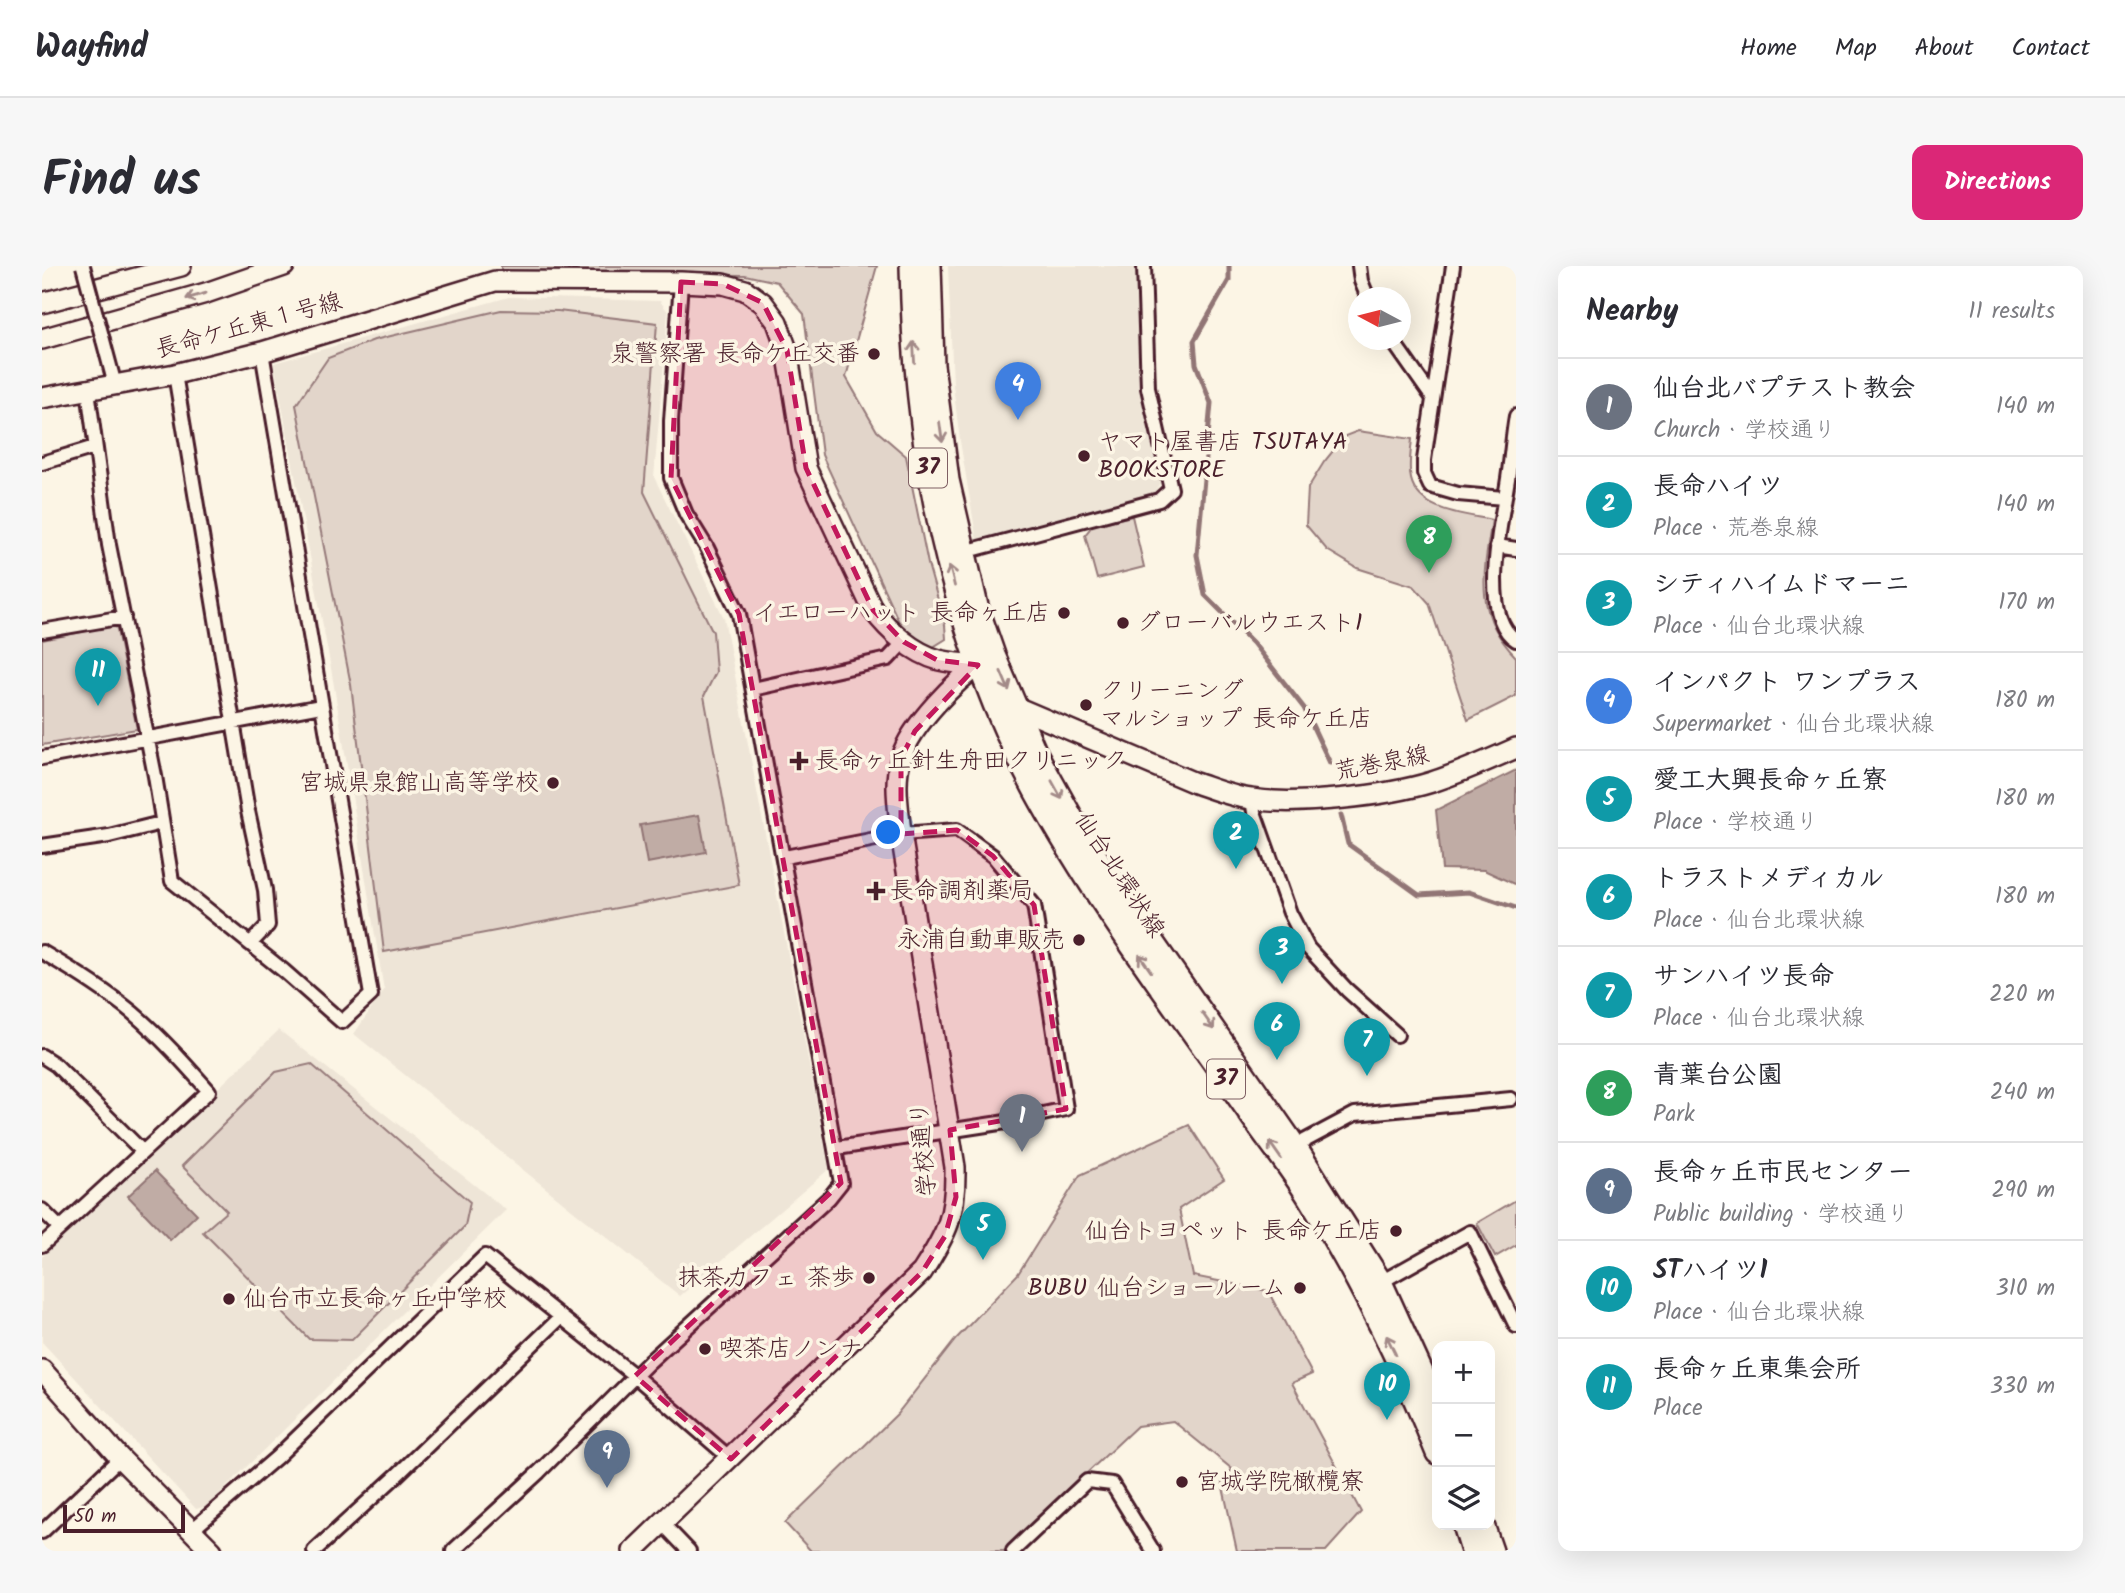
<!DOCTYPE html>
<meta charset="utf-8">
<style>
:root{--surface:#fff;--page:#f7f7f7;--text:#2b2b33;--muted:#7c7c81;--line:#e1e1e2;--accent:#db2777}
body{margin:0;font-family:Kalam,"Klee One",sans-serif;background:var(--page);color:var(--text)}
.controls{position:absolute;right:21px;bottom:21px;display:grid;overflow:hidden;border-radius:14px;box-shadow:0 7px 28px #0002}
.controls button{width:63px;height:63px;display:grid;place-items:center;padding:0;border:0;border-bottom:2px solid var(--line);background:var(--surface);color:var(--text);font:35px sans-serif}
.compass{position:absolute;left:1306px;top:21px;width:63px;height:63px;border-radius:50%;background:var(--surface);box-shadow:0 7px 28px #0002;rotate:277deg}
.scale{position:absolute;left:21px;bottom:18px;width:122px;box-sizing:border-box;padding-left:7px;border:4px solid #4a1f2b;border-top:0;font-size:19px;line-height:24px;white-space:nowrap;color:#4a1f2b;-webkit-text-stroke:5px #fcf5e5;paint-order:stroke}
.you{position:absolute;left:847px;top:567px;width:24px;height:24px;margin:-18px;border:5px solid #fff;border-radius:50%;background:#1a73e8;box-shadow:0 0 0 10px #1a73e833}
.badge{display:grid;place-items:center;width:46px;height:46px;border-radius:50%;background:var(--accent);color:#fff;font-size:23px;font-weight:700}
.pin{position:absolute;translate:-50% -58px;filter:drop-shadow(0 2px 4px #0008)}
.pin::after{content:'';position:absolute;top:37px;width:24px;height:21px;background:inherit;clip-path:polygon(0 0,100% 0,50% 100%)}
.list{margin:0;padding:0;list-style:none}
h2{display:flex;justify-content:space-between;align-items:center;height:91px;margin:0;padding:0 28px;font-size:30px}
h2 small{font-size:23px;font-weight:400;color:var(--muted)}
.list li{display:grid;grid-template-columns:46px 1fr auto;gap:21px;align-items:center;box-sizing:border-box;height:98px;padding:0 28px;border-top:2px solid var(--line)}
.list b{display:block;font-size:26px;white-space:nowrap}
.list p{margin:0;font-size:23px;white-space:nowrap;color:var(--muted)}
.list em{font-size:23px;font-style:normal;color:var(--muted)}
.icon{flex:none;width:38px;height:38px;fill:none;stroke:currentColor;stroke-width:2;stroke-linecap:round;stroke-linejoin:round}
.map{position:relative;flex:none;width:1474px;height:1285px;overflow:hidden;border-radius:14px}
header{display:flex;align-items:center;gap:42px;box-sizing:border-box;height:98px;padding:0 35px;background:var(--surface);border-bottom:2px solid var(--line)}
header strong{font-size:33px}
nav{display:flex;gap:38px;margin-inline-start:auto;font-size:24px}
.intro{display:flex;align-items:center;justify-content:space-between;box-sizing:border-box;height:168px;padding:0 42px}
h1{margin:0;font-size:49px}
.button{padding:18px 32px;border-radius:14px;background:var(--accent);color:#fff;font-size:24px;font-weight:700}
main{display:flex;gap:42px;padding:0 42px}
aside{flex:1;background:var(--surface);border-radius:14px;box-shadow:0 7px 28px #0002}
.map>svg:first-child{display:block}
</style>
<header>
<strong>Wayfind</strong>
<nav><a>Home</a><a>Map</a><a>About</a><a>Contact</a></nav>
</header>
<div class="intro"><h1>Find us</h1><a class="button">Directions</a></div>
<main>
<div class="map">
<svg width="1474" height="1285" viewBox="0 0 1474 1285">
<rect width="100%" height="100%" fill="#fcf5e5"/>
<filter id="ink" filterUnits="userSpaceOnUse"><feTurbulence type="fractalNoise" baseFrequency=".0143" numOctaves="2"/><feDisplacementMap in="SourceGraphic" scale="14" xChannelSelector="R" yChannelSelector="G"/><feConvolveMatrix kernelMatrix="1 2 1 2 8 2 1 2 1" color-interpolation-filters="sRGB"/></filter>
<g filter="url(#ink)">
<path fill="#eee5d7" d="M906 0H1094L1098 124 1118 217 1111 228 935 275 918 175 911 119Z
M467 31 618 35 626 46 612 211 682 352 787 903 638 1030 312 768 342 724 290 408 232 97Z
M237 764 464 944 165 1240 154 1243 0 1076V991Z"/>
<path fill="#e2d5ca" stroke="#967a7a" stroke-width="2" d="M459 0H835L804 111 835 165 864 190 886 298 903 359 904 373 891 381 872 371 857 356 780 189 762 48 735 16 703 9 459 8Z
M459 44 516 45 615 57 602 226 671 366 674 406 662 430 697 619 342 686 309 419 254 139 286 92 332 74Z
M1316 165 1370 173C1369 185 1366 201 1369 213 1377 246 1423 248 1450 254 1441 308 1432 349 1474 391V430L1426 454 1387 337 1372 320 1315 302 1285 284 1264 259 1266 222 1282 196 1303 170Z
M1090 250 1102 301 1055 313 1043 269 1051 259Z
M74 359 95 463 0 479V374Z
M269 798 428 936 423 960 310 1074 267 1073 161 966 185 945 140 900 234 806Z
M1147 859 1182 913 1137 943 1151 1010 1226 1025 1270 1108 1250 1117 1319 1246 1284 1285H1195L1180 1217 1190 1203 1131 1155 1095 1160 962 1285H769L743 1257 855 1148 914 1073 976 1008 1038 909Z
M1474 934V979L1453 991 1435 957Z"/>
<path fill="#c0aca5" stroke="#917474" stroke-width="2" d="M1474 504V619L1442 604 1400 603 1394 544Z
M657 549 664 586 605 597 598 559Z
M113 905 155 948 128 974 86 930Z"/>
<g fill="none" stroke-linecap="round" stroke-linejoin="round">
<path stroke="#917474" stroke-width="5" d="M1187 0V14L1152 75 1154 98 1169 137 1155 289 1163 329 1211 377 1262 442 1288 497
M1299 549 1306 578 1377 629 1427 626 1474 642"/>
<defs>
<path id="street" d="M1317 0 1319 15 1326 32
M1411 0 1382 194V207L1388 220 1416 228 1462 232
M61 74 73 119
M1350 74 1390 131
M133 108 206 545 223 624 226 659 208 678
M46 124 67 279 113 510 130 615 242 705 300 756 329 729 220 86
M1474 150C1470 173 1469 196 1465 219 1459 256 1437 351 1474 374
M0 197 53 181
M1455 280 1474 283
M922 286 1117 234 1129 223 1106 122 1102 0
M0 365 82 351
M711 423 846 393 862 376
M0 492 279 440
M1210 533 1212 546 1248 647 1266 682 1305 724 1355 769
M0 580 67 570 119 557
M743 591 859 568 915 564 951 590 992 639 1024 843 964 856 795 882
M0 686C31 704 63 724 91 747 118 770 143 798 167 825L0 979
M0 790 14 799 100 885
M1253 880 1313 848 1469 833
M0 944 18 962
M1339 1016 1428 966 1474 1060
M621 1258 647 1285
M150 1264 235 1191 443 990 593 1110 689 1193
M0 1266 78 1192
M272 1285 354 1210 519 1051
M411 1285 497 1206 607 1096 787 932 799 917 697 348 665 282 644 248 629 212V155L639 16
M971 1285 1045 1215 1070 1218 1111 1285"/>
<path id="secondary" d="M0 37 139 0
M0 73 164 27 242 0
M0 132 133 108 220 86 453 15 639 16 681 18 703 24 721 37 735 56 745 84 764 202 831 344C847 365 871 387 897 394 909 397 923 398 936 399
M966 444 974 441 1153 517C1171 523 1190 531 1209 533 1255 540 1345 530 1390 516 1418 507 1447 494 1474 482
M0 1104 78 1192 170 1285
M591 1285 880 1006C905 967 914 950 913 901L859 568C857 543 851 516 859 492 869 459 914 414 942 395"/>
<path id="primary" d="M869 0C872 182 906 363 993 525 1055 639 1136 744 1210 851 1229 878 1250 904 1267 932 1319 1015 1359 1097 1395 1187
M888 0 891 99 906 214 935 340 952 389 993 485 1033 557 1085 639 1253 880 1339 1016 1395 1139
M1422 1259 1430 1285
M1441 1259 1450 1285"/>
</defs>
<use href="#street" stroke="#4a1f2b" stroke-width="18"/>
<use href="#secondary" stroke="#4a1f2b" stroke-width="24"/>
<use href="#primary" stroke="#4a1f2b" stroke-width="26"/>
<use href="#street" stroke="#fcf5e5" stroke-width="12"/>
<use href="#secondary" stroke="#fcf5e5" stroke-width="19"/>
<use href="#primary" stroke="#fcf5e5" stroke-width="21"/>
<defs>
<path id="street-bridge" d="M41 0 61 74"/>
</defs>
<use href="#street-bridge" stroke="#4a1f2b" stroke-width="18" stroke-linecap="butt"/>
<use href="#street-bridge" stroke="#fcf5e5" stroke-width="12"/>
</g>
<defs><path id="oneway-shaft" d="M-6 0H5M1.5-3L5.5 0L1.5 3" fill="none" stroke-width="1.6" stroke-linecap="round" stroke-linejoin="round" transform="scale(1.75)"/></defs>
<g stroke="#a38a88">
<use href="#oneway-shaft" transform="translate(154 30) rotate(164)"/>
<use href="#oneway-shaft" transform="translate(872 86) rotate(-93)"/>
<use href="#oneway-shaft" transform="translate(899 166) rotate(82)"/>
<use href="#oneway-shaft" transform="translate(910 310) rotate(-104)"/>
<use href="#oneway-shaft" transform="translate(963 415) rotate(67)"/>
<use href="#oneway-shaft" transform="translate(1015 524) rotate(61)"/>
<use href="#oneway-shaft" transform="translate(1103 697) rotate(-125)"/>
<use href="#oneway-shaft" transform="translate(1166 755) rotate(55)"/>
<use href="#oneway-shaft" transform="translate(1233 884) rotate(-125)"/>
<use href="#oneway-shaft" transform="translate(1349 1079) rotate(-116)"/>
</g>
</g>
<path fill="#c2185b" fill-opacity="0.2" stroke="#c2185b" stroke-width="5" stroke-dasharray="14 9" stroke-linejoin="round" d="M639 16 681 18 721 37 745 84 764 202 831 344 862 376 895 394 936 399 873 465 859 492V568L915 564 951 590 992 639 1024 843 908 864 914 931 903 970 880 1006 689 1193 593 1110 799 917 697 348 629 212Z"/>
<g fill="#4a1f2b" stroke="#fcf5e5" stroke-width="2.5">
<circle cx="832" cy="88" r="7"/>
<circle cx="1042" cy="190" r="7"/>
<circle cx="1022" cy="347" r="7"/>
<circle cx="1081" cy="357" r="7"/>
<circle cx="1044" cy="439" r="7"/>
<path d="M753.5 484.5h7v7h7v7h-7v7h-7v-7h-7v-7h7z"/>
<circle cx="511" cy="517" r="7"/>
<path d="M830.5 614.5h7v7h7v7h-7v7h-7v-7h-7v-7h7z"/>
<circle cx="1037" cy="674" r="7"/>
<circle cx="1354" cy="965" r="7"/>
<circle cx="827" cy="1012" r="7"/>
<circle cx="1258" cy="1022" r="7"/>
<circle cx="187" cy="1033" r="7"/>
<circle cx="663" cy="1083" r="7"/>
<circle cx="1140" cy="1216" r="7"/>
</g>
<g text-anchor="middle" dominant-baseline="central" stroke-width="7" stroke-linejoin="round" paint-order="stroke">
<g fill="#fcf5e5" stroke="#7f5f63" stroke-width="2">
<rect x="867" y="182.5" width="38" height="39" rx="5"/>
<rect x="1165" y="793.5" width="38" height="39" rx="5"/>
</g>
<g font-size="23" font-weight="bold" fill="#4a1f2b">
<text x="886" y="202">37</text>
<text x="1184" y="813">37</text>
</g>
<g font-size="24" fill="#4a1f2b" stroke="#fcf5e5">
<text transform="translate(207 60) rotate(-15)">長命ケ丘東１号線</text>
<text transform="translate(1340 498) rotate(-11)">荒巻泉線</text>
<text transform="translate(1077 609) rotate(57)">仙台北環状線</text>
<text transform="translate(882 883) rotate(-95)">学校通り</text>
</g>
<g font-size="24" fill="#4a1f2b" stroke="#fcf5e5" text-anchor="start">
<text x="818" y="88" text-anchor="end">泉警察署 長命ケ丘交番</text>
<text x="1056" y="176">ヤマト屋書店 TSUTAYA<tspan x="1056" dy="28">BOOKSTORE</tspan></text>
<text x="1008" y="347" text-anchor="end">イエローハット 長命ヶ丘店</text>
<text x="1095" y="357">グローバルウエスト1</text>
<text x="1058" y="425">クリーニング<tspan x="1058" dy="28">マルショップ 長命ケ丘店</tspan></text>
<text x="773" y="495">長命ヶ丘針生舟田クリニック</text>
<text x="497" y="517" text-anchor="end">宮城県泉館山高等学校</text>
<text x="848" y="625">長命調剤薬局</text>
<text x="1023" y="674" text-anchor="end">永浦自動車販売</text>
<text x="1340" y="965" text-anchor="end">仙台トヨペット 長命ケ丘店</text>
<text x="813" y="1012" text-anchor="end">抹茶カフェ 茶歩</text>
<text x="1244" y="1022" text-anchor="end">BUBU 仙台ショールーム</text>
<text x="201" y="1033">仙台市立長命ヶ丘中学校</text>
<text x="677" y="1083">喫茶店ノンナ</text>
<text x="1154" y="1216">宮城学院橄欖寮</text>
</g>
</g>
</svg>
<div class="controls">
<button>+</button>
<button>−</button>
<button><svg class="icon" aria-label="layers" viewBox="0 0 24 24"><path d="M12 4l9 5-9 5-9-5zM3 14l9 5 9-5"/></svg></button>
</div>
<svg class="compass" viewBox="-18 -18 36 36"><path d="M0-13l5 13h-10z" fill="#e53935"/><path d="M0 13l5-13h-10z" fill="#7c7c81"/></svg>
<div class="scale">50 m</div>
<div class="you"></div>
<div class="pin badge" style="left:980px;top:886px;background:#6b7280">1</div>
<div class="pin badge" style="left:1194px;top:603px;background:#0f9aa8">2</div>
<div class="pin badge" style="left:1240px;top:718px;background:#0f9aa8">3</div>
<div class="pin badge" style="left:976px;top:154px;background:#3f7fe0">4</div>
<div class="pin badge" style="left:941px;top:994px;background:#0f9aa8">5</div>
<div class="pin badge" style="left:1235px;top:794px;background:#0f9aa8">6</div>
<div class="pin badge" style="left:1325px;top:810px;background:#0f9aa8">7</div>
<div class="pin badge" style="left:1387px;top:307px;background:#2e9e5b">8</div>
<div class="pin badge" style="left:565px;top:1222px;background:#5c6f8a">9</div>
<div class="pin badge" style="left:1345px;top:1154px;background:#0f9aa8">10</div>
<div class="pin badge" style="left:56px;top:440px;background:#0f9aa8">11</div>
</div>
<aside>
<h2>Nearby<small>11 results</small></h2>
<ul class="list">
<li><span class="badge" style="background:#6b7280">1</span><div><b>仙台北バプテスト教会</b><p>Church · 学校通り</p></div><em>140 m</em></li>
<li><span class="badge" style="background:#0f9aa8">2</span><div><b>長命ハイツ</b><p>Place · 荒巻泉線</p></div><em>140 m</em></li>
<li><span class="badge" style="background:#0f9aa8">3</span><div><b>シティハイムドマーニ</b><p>Place · 仙台北環状線</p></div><em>170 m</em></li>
<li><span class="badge" style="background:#3f7fe0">4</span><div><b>インパクト ワンプラス</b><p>Supermarket · 仙台北環状線</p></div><em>180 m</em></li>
<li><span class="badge" style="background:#0f9aa8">5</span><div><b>愛工大興長命ヶ丘寮</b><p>Place · 学校通り</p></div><em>180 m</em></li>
<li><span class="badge" style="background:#0f9aa8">6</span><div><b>トラストメディカル</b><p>Place · 仙台北環状線</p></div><em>180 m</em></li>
<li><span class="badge" style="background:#0f9aa8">7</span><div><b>サンハイツ長命</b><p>Place · 仙台北環状線</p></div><em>220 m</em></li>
<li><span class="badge" style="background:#2e9e5b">8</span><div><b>青葉台公園</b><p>Park</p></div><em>240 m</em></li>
<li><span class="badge" style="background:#5c6f8a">9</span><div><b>長命ヶ丘市民センター</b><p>Public building · 学校通り</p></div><em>290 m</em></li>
<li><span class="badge" style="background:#0f9aa8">10</span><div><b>STハイツ1</b><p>Place · 仙台北環状線</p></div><em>310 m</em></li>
<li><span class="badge" style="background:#0f9aa8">11</span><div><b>長命ヶ丘東集会所</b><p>Place</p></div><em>330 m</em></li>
</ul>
</aside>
</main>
